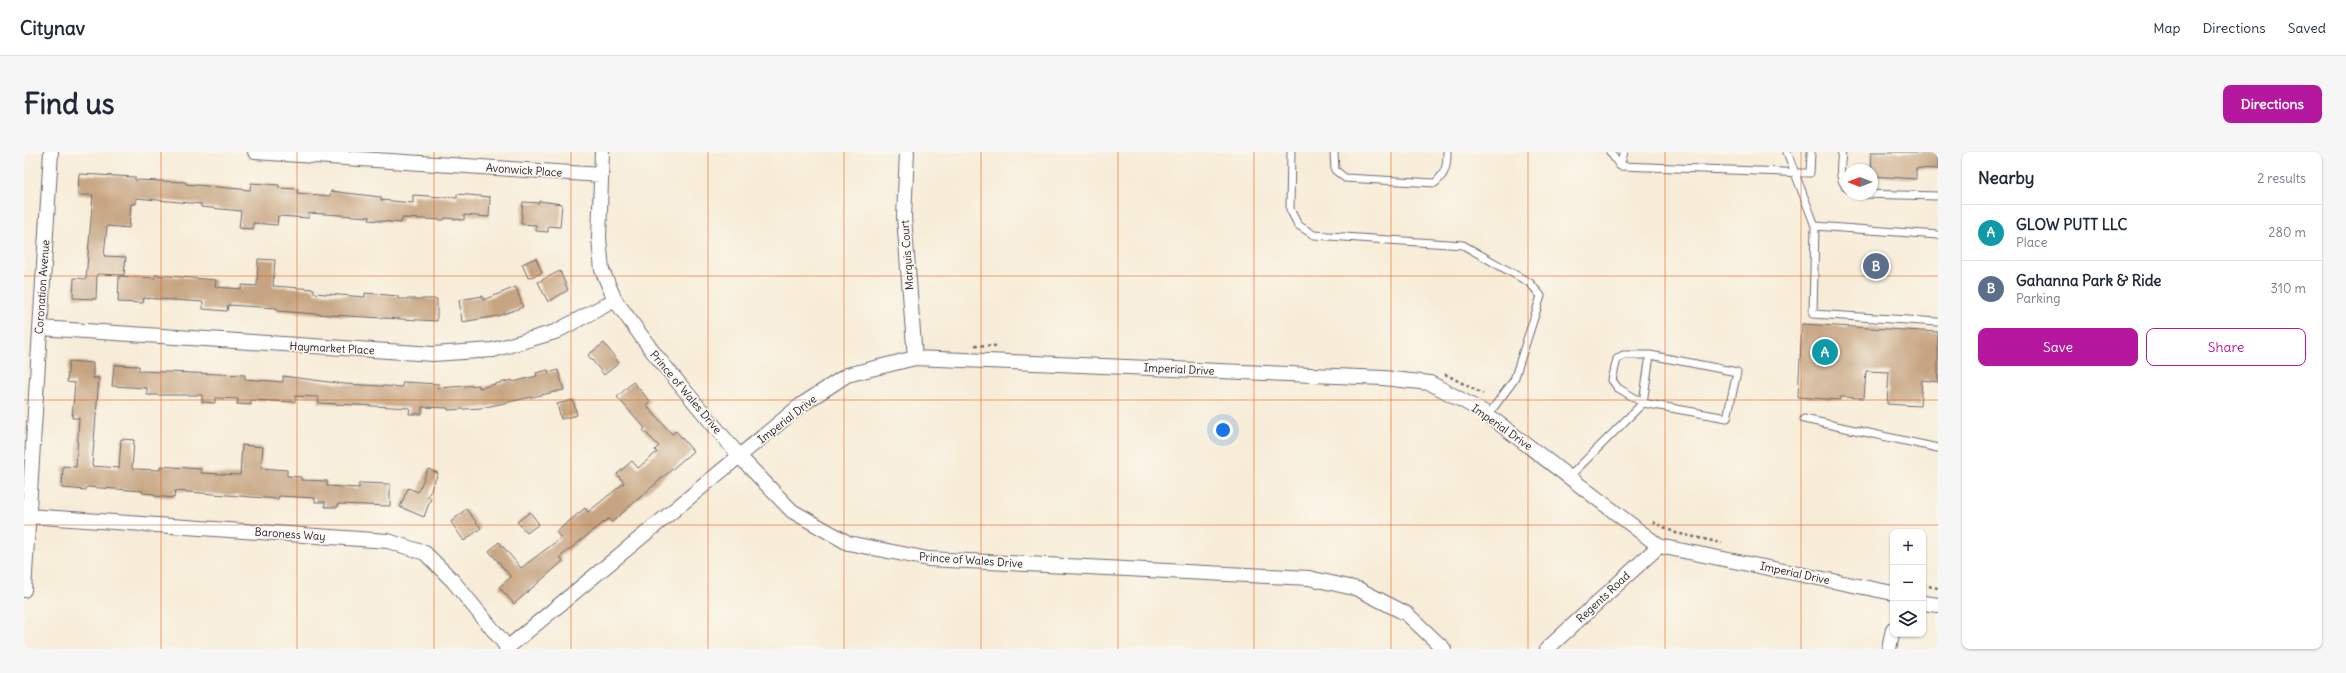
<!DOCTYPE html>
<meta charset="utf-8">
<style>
:root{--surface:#fff;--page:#f6f6f7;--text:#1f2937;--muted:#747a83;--line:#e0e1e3;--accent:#b5179e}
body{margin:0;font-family:Delius,sans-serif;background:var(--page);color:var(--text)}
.controls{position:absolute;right:12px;bottom:12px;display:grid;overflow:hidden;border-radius:8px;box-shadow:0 1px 3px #0004}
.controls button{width:36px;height:36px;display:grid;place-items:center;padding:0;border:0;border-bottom:1px solid var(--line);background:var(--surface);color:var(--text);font:20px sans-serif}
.compass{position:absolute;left:1818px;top:12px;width:36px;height:36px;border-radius:50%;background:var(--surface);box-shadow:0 1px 3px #0004;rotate:270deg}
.you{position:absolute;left:1199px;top:278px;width:14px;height:14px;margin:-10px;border:3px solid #fff;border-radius:50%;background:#1a73e8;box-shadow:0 0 0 6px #1a73e833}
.badge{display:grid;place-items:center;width:26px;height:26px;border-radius:50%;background:var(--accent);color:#fff;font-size:13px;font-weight:700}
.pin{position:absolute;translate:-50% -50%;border:2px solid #fff;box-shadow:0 1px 4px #0006}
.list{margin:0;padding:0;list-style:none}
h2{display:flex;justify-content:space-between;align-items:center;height:52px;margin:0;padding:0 16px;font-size:17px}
h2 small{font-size:13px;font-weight:400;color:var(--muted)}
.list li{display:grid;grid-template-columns:26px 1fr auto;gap:12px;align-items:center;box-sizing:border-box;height:56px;padding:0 16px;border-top:1px solid var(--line)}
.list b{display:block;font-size:15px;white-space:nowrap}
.list p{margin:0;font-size:13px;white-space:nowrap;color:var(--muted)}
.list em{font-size:13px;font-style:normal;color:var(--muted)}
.actions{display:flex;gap:8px;padding:12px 16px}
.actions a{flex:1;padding:9px 0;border:1px solid var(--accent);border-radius:8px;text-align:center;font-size:14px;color:var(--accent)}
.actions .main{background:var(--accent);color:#fff}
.icon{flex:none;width:22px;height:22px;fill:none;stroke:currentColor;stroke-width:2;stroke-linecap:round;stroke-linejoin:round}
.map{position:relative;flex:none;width:1914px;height:497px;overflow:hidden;border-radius:8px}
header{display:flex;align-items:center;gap:24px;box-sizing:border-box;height:56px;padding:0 20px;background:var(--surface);border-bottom:1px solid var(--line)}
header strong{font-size:19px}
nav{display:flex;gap:22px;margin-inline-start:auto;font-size:14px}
.intro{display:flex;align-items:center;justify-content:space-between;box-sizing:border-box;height:96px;padding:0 24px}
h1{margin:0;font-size:28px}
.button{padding:10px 18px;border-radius:8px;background:var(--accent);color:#fff;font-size:14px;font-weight:700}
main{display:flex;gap:24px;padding:0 24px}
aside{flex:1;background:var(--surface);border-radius:8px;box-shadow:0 1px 3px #0004}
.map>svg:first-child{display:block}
</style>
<header>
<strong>Citynav</strong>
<nav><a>Map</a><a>Directions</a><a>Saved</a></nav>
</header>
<div class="intro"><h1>Find us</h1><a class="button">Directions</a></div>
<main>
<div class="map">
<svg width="1914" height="497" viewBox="0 0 1914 497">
<rect width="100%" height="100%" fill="#fbf7ec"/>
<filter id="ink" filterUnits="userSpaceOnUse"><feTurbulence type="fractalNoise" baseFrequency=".025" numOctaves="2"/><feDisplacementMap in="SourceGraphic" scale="8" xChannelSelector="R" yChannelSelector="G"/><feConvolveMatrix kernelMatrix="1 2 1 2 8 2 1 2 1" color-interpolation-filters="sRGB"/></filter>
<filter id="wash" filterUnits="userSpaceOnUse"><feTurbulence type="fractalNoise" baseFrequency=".012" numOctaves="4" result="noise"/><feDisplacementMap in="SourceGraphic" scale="16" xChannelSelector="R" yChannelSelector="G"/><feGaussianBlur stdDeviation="0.9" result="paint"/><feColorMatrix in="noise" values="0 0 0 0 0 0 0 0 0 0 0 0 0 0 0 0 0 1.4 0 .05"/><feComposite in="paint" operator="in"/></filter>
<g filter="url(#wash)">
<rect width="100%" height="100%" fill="#f7ecd7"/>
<g id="blocks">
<path fill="#c6a481" d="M1847 0H1914V17L1892 16V27L1848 24Z
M55 22 111 25V28L162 30V32L226 38 227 31 255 33V36L274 37 273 41 306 44 307 39 322 41 357 45V48L389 51V43L433 46V42L466 45 465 65 440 63V68L421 66 420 68 378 66 377 71 345 68 346 65 285 61V66L254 64 253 73 229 71V77L215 76 217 59 177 55V52L112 46V52H107L105 76 83 74 80 104 102 105 100 123 73 122 72 147 49 146 50 126 62 127 69 43H54Z
M515 49 538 52 536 75 524 74V80L512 79V73L497 72 499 50 515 51Z
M512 106 518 121 504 126 498 112Z
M234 107 251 108 249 134 290 137V141L341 145V141L374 144V147H413V169L306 163 253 159V156L204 153 203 159 179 157V150L120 146 119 151 94 150 95 124 131 126V123L192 128 191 135 218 137V133L233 134Z
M536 119 544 138 524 150 514 130Z
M492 135 499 155 474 164 438 170 435 148 459 144V148Z
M1778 172 1914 180V230L1898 228 1896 254 1863 252 1865 220 1842 219 1840 246 1816 245V248L1774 245Z
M580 191 595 211 580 223 564 203Z
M45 209 69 211V226H75L68 314 95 316 97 287 110 288 108 317 136 318V314L177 317V321L216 323 218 293 239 295 237 316 263 318V324L277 325V328L303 329V334L335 336V331L366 332V354L314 352V355H301V350H291V346L255 344 254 347 151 339 150 346 130 344V342L118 341 119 339 63 335 62 338 38 336 39 314 52 315 55 266H48L51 231 43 230Z
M90 213 115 214V219L221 223V227L259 230V224L320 232 378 235 379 230 415 232 414 236 455 233V236L488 228 489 230 513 224 512 221 524 218 525 221 534 218 540 238 457 256 424 258V256L398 255V262H385L386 256 294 251 295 245 271 244V250L227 248V253L213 252 214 247 191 246V251L178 250V243H123V236L88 234Z
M609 230 626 249 622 253 648 282 652 279 669 299 588 370 584 367 536 405 539 409 490 452 475 435 487 425 465 399 475 390 497 416 537 386 532 380 561 356 564 360 600 331 593 322 608 309 614 316 633 300 631 298 635 294 619 278 621 276 593 245Z
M549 248 553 263 537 267 533 252Z
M404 317 414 321 404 345 407 346 400 365 376 355 384 336 394 340Z
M442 357 457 376 440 389 427 370Z
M506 360 515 372 503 381 493 370Z"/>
</g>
</g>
<g filter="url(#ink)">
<use href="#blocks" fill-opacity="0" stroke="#6d6972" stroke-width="1"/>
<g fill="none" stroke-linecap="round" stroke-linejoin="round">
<defs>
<path id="service" d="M1267 0 1266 57 1274 73 1290 83 1439 93 1506 131 1517 144 1490 228 1464 263
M1310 0 1311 18 1321 26 1411 31C1422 21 1423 14 1423 0
M1586 0 1596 14 1786 21 1787 0
M1763 0 1791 74 1789 162 1914 170
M1818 0C1817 13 1813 27 1824 37
M1596 14 1600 0
M1838 42 1914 44
M1791 74 1914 83
M1780 267 1914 296
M1545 325 1619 251 1703 266 1713 220 1626 203 1619 251 1594 236 1588 228 1593 207 1599 203H1626"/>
<path id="minor" d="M231 0 577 23
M578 0 575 86 578 118 591 148 629 200 716 305 768 359 824 391 904 407 1285 426 1334 437 1383 462 1420 497
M883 0 880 65 891 206
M16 176 409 202 469 198 531 180 591 148
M4 364 364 389 401 401 429 429 484 496
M0 438 27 0
M1899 451 1914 453
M482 497 777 253 823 223 891 206 1359 226 1406 231 1460 260 1635 394 1869 441
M1523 497 1635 394
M1865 497 1869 477"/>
</defs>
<use href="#service" stroke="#6d6972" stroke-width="9"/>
<use href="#minor" stroke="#6d6972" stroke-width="16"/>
<path stroke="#6d6972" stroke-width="2.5" stroke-dasharray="3 3" stroke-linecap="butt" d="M951 193 972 194
M1421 222 1459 242
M1629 370 1652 381 1698 391
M1899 433 1914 436"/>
<use href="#service" stroke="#fff" stroke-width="7"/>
<use href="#minor" stroke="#fff" stroke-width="14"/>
</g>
</g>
<path fill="none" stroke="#e8590c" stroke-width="1" stroke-opacity="0.55" d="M137 0V497M273 0V497M410 0V497M547 0V497M684 0V497M820 0V497M957 0V497M1094 0V497M1230 0V497M1367 0V497M1504 0V497M1641 0V497M1777 0V497M0 124H1914M0 248H1914M0 373H1914"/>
<g text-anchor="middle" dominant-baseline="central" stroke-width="3.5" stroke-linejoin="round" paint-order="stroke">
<g font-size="11" fill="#22223b" stroke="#fbf7ec">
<text transform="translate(500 18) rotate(4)">Avonwick Place</text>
<text transform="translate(883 103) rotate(-94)">Marquis Court</text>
<text transform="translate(18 135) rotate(-86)">Coronation Avenue</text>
<text transform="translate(308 196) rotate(3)">Haymarket Place</text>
<text transform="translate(1155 217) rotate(3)">Imperial Drive</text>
<text transform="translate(662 240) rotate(50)">Prince of Wales Drive</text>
<text transform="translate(763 267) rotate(-38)">Imperial Drive</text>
<text transform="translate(1478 275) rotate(35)">Imperial Drive</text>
<text transform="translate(266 382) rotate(4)">Baroness Way</text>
<text transform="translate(947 408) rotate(4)">Prince of Wales Drive</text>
<text transform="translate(1771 421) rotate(12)">Imperial Drive</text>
<text transform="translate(1579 445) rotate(-43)">Regents Road</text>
</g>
</g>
</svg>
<div class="controls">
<button>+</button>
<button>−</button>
<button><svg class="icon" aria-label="layers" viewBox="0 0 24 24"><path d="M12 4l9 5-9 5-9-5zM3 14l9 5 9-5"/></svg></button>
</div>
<svg class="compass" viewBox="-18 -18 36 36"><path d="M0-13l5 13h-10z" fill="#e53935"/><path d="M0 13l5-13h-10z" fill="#747a83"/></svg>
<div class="you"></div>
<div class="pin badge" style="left:1801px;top:200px;background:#0f9aa8">A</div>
<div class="pin badge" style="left:1852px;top:114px;background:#5c6f8a">B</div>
</div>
<aside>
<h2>Nearby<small>2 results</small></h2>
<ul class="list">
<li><span class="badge" style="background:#0f9aa8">A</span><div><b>GLOW PUTT LLC</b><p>Place</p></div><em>280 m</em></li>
<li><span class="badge" style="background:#5c6f8a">B</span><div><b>Gahanna Park &amp; Ride</b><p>Parking</p></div><em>310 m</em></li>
</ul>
<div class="actions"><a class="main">Save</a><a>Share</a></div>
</aside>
</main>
